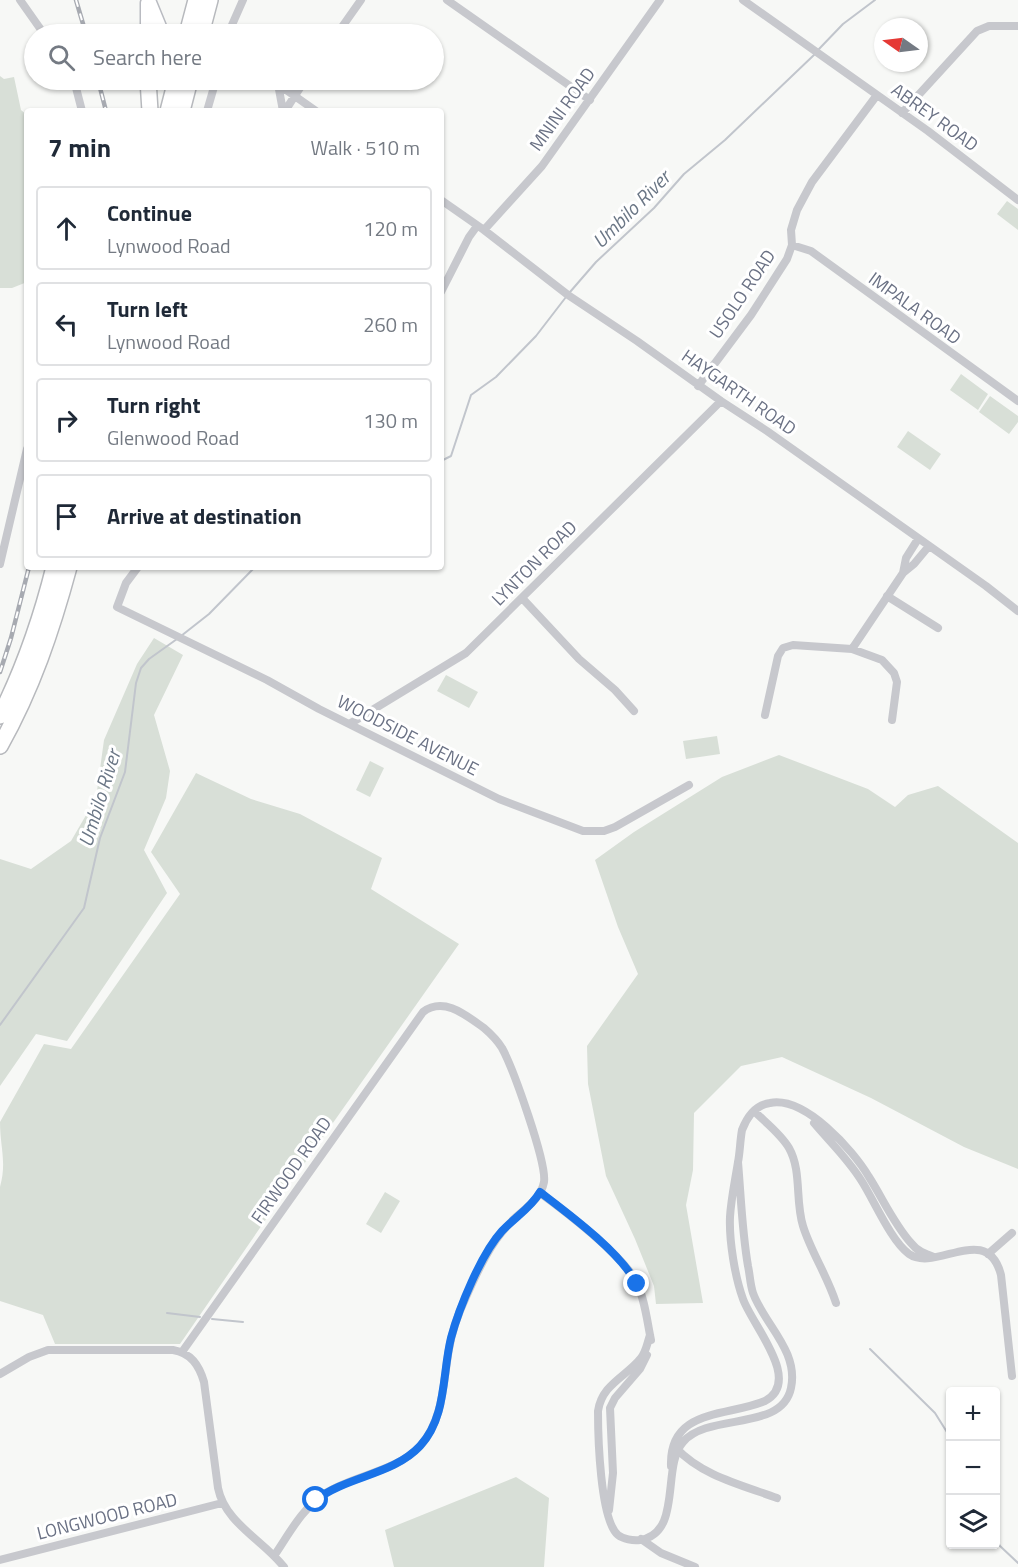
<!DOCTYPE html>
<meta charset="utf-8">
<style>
:root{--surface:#fff;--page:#f6f6f7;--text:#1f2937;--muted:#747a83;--line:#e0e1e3}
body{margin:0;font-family:"Titillium Web",sans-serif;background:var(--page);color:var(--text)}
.controls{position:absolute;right:18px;bottom:18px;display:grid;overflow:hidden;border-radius:6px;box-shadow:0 2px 4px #0004}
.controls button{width:54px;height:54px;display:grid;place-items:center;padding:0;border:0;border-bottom:2px solid var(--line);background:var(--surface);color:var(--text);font:30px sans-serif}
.compass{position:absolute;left:874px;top:18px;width:54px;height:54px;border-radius:50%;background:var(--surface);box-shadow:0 2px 4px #0004;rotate:284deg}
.stop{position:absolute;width:18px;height:18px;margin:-14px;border:4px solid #1a73e8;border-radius:50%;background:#fff}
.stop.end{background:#1a73e8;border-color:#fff;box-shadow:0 2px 6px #0008}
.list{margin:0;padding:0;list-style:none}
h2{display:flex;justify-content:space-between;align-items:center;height:78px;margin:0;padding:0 24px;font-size:26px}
h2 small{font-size:20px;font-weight:400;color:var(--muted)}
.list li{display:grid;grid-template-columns:39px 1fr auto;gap:18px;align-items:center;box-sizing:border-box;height:84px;margin:0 12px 12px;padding:0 12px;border:2px solid var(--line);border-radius:6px}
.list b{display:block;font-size:22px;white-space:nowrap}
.list p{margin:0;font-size:20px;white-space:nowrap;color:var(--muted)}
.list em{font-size:20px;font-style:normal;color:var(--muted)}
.icon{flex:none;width:33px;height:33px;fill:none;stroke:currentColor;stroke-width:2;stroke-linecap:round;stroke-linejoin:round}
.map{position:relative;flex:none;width:1018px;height:1567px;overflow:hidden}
.search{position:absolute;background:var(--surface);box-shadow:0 2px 4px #0004;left:24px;top:24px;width:420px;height:66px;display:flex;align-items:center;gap:15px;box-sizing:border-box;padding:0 21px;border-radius:33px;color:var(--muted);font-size:22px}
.panel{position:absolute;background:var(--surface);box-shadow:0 2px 4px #0004;left:24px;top:108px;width:420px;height:462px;border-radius:6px}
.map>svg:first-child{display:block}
</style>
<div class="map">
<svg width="1018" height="1567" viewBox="0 0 1018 1567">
<rect width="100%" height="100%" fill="#f7f8f6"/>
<path fill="#d8dfd7" d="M0 76 4 79 14 77 21 110 27 115V282L12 288H0Z
M1007 201 1018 209V230L997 214Z
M961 374 988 394 978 410 950 390Z
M990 396 1018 416V422L1009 434 979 412Z
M908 431 941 454 930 470 897 447Z
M154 638 183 655 154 715 170 771 166 798 144 850 167 893 67 1041 36 1034 0 1086V859L31 869 71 841 96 798 104 740 137 664Z
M446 675 478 692 469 708 437 691Z
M717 736 720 754 686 759 683 741Z
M779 755 868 789 895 807 908 795 938 786 1018 843V1169L964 1147 871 1098 782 1057 741 1066 694 1113 693 1170 686 1205 703 1303 656 1304 654 1286 635 1239 606 1176 588 1084 587 1046 638 974 618 927 595 860 634 832 722 777Z
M370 761 384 768 370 797 356 790Z
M196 773 251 799 300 814 382 858 371 889 459 944 304 1164 180 1344H55L43 1315 0 1301V1187C7 1162 0 1147 0 1122L44 1044 71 1049 180 894 151 852Z
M385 1192 400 1201 381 1233 366 1224Z
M516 1477 549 1498 544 1567H394L385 1530Z"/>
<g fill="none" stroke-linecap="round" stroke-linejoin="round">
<path stroke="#c1c5cc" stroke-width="2" d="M819 49 843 24 875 0
M570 292 596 262 654 208 684 174 725 140 815 54
M441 461 451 456 471 395 496 377 536 336 566 297
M181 636 209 614 255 567
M0 1025 84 908 100 838 125 772 136 683 141 668 149 659 177 639
M167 1313 200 1317
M212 1319 243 1322
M870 1349 935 1413 950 1437
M996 1539 1000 1546 1018 1563"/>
<defs>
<path id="secondary" d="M149 0 163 34
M147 3V34"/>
<path id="highway" d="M187 34 196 0
M201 34 210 0
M148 80 150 111
M168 111 176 80
M182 111 190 80
M0 716C24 668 41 619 54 567
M0 746C32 689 52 630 69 567"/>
</defs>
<use href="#secondary" stroke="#b9bbc1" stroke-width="15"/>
<use href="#highway" stroke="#b7b9bd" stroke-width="18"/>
<path stroke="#c7c8cd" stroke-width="8" d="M20 0 44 34
M447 0 590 100
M743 0 928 131 1018 200
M228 34 243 0
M337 34 361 0
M74 80 82 111
M272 80 316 111
M278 84 283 111
M207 111 216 80
M285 111 305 80
M902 113 977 31 989 26H1018
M441 200 484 230 568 295 637 341 721 401 767 431 986 586 1018 611
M484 230 542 166 660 0
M792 245 811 251 1018 401
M441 292 469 237 477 226
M698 386 751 315 787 259 792 245 791 230 797 210 812 182 877 95
M0 564 27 449
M138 567 126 583 117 607 267 680 319 709 499 799 583 831H604L615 827 689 785
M903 573 914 564 929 546
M887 596 938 628
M522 598 579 659 615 690 634 711
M852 649 903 573 906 558 918 539
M765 715 778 656 783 648 793 645 852 649 882 660 894 673 897 682 892 720
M351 723 466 653 721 401
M754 1111C765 1122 781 1134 789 1148 802 1171 795 1201 803 1226 811 1252 827 1275 836 1303
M814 1123C830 1142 848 1159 861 1180 874 1200 891 1241 909 1254 936 1273 987 1221 1001 1275L1012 1376
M540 1193C565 1211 622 1255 636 1281 645 1299 647 1321 651 1340
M988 1254 1012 1233
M650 1335C647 1344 646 1352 641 1358 626 1377 602 1384 598 1411 598 1435 600 1520 618 1535 623 1539 633 1541 640 1540 683 1533 661 1467 683 1442 709 1412 782 1432 791 1388 799 1351 764 1324 753 1293 750 1284 750 1275 748 1266 742 1231 741 1197 738 1162
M182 1352 423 1012C444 996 467 1016 484 1028 491 1034 497 1040 502 1048 513 1068 547 1163 544 1182 541 1198 527 1207 516 1217 492 1239 479 1268 466 1297 458 1314 452 1331 449 1349 443 1382 444 1417 422 1444 398 1472 356 1474 326 1493 302 1508 289 1534 274 1556
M0 1374 29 1357 48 1350H173C191 1353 199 1365 204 1382L218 1488C225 1523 263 1540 284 1567
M676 1448C702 1476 742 1485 777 1498
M671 1466C669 1408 727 1417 765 1401 803 1381 752 1325 743 1299 735 1277 729 1241 730 1217 731 1199 735 1181 738 1162 740 1152 740 1141 742 1130 747 1117 755 1105 770 1103 805 1096 853 1150 869 1177 883 1199 894 1224 911 1243 917 1251 925 1254 934 1257
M609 1510 613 1473 610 1408 615 1398 640 1369 647 1355
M641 1539 661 1553 695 1567
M0 1560 222 1503"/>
<use href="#secondary" stroke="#fff" stroke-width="12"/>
<use href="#highway" stroke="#fff" stroke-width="15"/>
<defs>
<path id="rail" d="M76 0 86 34
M98 80 106 111
M0 672 11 638 29 567"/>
</defs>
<use href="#rail" stroke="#a7aab1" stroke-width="4.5"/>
<use href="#rail" stroke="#fff" stroke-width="2" stroke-dasharray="7" stroke-linecap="butt"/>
</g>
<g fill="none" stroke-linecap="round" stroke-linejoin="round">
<path stroke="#1a73e8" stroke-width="8" d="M316 1500C347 1476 393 1475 420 1446 447 1417 442 1374 451 1338 459 1308 481 1254 502 1231 514 1218 531 1208 540 1192 570 1215 619 1251 637 1284"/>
</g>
<g text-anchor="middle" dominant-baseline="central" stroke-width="6" stroke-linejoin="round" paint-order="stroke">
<g font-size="18" fill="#6a7184" stroke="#fff">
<text transform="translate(562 109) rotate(-54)">MNINI ROAD</text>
<text transform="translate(935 117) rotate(36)">ABREY ROAD</text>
<text transform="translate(742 294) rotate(-56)">USOLO ROAD</text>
<text transform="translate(915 308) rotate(36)">IMPALA ROAD</text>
<text transform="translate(739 392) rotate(35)">HAYGARTH ROAD</text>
<text transform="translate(534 563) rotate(-45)">LYNTON ROAD</text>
<text transform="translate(408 735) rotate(27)">WOODSIDE AVENUE</text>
<text transform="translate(291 1170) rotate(-55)">FIRWOOD ROAD</text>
<text transform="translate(107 1516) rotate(-14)">LONGWOOD ROAD</text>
</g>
<g font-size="20" font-style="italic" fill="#6b7786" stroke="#fff">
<text transform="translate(631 209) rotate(-45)">Umbilo River</text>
<text transform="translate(99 798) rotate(-73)">Umbilo River</text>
</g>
</g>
</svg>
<div class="controls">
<button>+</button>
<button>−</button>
<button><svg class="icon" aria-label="layers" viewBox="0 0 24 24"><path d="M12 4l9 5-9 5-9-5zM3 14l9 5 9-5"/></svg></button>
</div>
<svg class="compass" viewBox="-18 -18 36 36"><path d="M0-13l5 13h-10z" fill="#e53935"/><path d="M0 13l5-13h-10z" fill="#747a83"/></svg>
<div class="stop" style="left:316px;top:1500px"></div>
<div class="stop end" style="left:637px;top:1284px"></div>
<div class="search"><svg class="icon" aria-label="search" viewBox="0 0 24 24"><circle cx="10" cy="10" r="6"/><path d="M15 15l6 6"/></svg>Search here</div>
<section class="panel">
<h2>7 min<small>Walk · 510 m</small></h2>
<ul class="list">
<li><svg class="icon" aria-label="ahead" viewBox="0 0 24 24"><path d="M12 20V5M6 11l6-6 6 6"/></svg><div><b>Continue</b><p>Lynwood Road</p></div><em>120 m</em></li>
<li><svg class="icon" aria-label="left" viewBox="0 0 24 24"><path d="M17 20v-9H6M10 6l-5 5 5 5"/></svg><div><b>Turn left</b><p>Lynwood Road</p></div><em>260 m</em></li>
<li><svg class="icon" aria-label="right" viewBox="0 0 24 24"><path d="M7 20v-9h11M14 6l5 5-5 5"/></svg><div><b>Turn right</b><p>Glenwood Road</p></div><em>130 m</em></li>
<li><svg class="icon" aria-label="arrive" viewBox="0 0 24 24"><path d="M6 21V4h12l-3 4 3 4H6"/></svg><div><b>Arrive at destination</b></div></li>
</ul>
</section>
</div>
